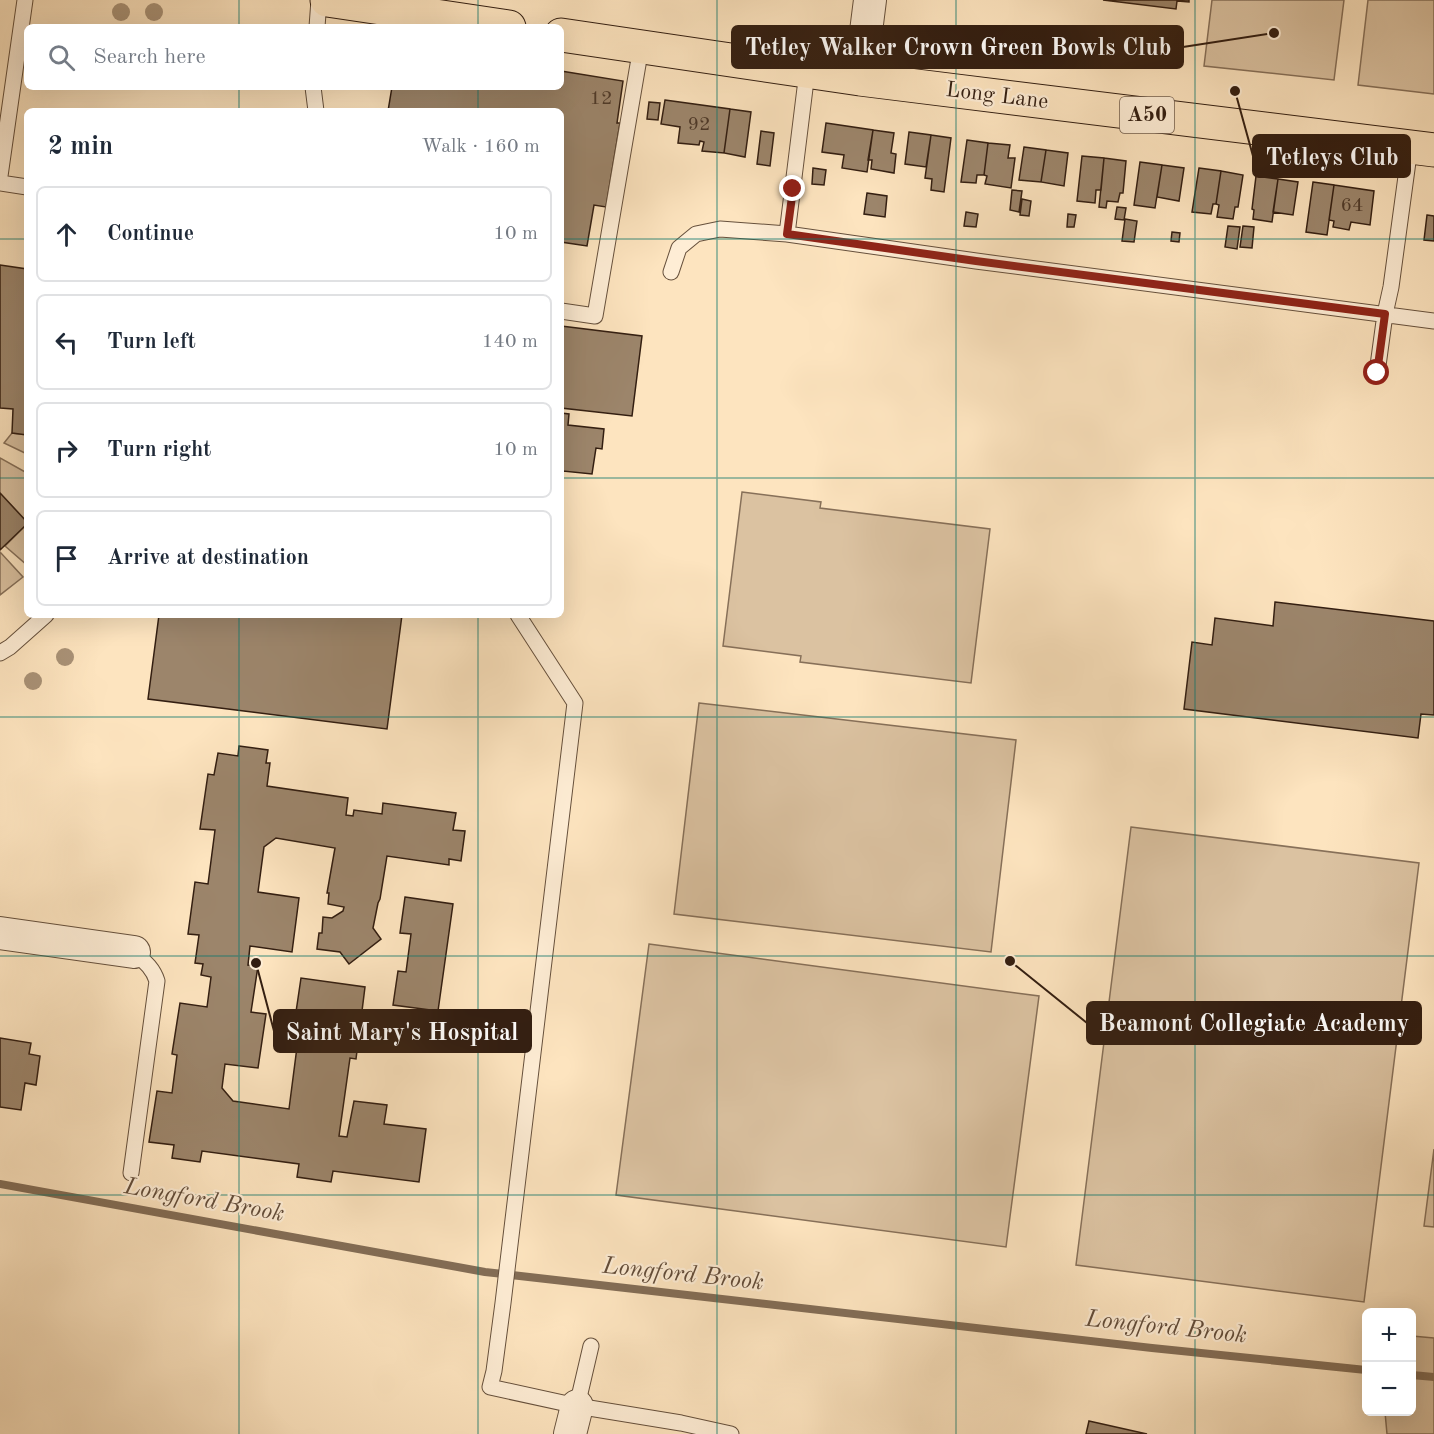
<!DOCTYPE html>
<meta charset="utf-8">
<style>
:root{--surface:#fff;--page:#f6f6f7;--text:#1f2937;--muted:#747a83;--line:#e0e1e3}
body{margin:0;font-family:"Old Standard TT",serif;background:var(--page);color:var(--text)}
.controls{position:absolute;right:18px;bottom:18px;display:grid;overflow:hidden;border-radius:9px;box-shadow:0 6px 24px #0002}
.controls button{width:54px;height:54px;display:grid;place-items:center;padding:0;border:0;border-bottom:2px solid var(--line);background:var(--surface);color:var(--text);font:30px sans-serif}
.stop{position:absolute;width:18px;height:18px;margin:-14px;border:4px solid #8f2418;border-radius:50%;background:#fff}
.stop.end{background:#8f2418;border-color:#fff;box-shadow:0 2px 6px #0008}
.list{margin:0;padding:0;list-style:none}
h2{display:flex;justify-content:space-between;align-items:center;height:78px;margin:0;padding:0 24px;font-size:26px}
h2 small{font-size:20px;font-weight:400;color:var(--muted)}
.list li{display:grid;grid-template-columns:39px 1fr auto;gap:18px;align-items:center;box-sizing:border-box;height:96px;margin:0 12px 12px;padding:0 12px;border:2px solid var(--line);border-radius:9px}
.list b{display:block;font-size:22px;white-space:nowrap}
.list em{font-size:20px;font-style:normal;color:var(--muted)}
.icon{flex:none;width:33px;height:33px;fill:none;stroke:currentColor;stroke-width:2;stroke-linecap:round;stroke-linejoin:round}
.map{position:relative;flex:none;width:1434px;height:1434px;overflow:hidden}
.search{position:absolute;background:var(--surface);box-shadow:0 6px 24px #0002;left:24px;top:24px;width:540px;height:66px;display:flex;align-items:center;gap:15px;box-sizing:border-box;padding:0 21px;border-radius:9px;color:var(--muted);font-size:22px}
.panel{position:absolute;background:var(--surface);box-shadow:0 6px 24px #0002;left:24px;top:108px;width:540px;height:510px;border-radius:9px}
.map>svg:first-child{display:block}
</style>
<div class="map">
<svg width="1434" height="1434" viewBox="0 0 1434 1434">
<rect width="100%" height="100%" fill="#fde4bf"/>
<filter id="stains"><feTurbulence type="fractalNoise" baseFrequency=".00333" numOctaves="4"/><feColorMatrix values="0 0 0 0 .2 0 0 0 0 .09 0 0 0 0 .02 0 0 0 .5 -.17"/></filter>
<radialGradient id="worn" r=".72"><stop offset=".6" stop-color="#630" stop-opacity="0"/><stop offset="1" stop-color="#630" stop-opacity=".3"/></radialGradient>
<path fill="#dbc2a1" stroke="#877059" stroke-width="1.5" d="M1212 0H1344L1334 80 1204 66Z
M1368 0H1434V94L1358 85Z
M12 433 27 435V454L4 443Z
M0 458 27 473V522L0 493Z
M742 492 821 502 820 508 990 529 971 683 800 662 801 656 723 646Z
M27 524V565L5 546Z
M0 552 23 577 0 595Z
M699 703 1016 740 991 952 674 914Z
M1131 827 1419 863 1364 1302 1076 1265Z
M649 944 1039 996 1006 1247 616 1195Z
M1434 1149V1227L1424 1226Z
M1412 1336 1434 1338V1434H1387L1385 1412H1412Z"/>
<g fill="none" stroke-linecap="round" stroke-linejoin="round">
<path stroke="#836d56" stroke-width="8" d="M0 1184 485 1272 1152 1348 1366 1370
M1412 1375 1434 1377"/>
</g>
<path fill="#9c856b" stroke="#331e11" stroke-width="1.5" d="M1103 0H1189V2L1177 1 1176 9Z
M561 71 623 81 617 123H620L606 207 594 205 587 246 561 242V111H388L392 87H561Z
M665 100 730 109 724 153 702 151 704 142 700 141 699 145 678 143 680 127 661 124Z
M649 102 660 103 658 120 647 119Z
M730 109 751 112 745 157 724 153Z
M826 123 873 130 867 172 842 168 844 155 822 152Z
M873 130 894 133 891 153 896 154 894 173 871 169 872 160H868Z
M761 131 774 133 770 166 757 164Z
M909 132 931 135 926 167 905 164Z
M931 135 951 138 944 192 931 190 932 179 925 178Z
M967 140 988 143 984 175H977L976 183 961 182Z
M988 143 1010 145 1008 158H1015L1011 188 985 184 987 176 984 175Z
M1024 147 1046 150 1041 182 1019 180Z
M1046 150 1068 153 1064 186 1041 182Z
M1082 156 1104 158 1101 190H1096L1095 203 1077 201Z
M1104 158 1126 161 1123 193H1120L1118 202 1107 201 1106 208 1099 207Z
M1140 162 1162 165 1155 208 1134 205Z
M1162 165 1184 168 1179 201 1157 197Z
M813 168 826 170 824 185 812 184Z
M1199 168 1221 171 1216 204H1213L1211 214 1192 212Z
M1221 171 1243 175 1238 207H1235L1233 219 1217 217 1219 205 1216 204Z
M1256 176 1278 179 1272 222 1253 219 1254 210 1252 209Z
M1278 179 1298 182 1293 215 1273 212Z
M1313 182 1334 185 1327 235 1306 232Z
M1334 185 1374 191 1370 225 1351 222 1349 230 1333 227 1334 221 1329 220Z
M1012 190 1022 191 1019 212 1010 210Z
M867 193 887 196 885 217 864 214Z
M1022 199 1031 201 1029 216 1020 215Z
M1117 207 1126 208 1124 220 1115 219Z
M966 212 978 214 976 227 964 226Z
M1068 214 1076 215 1074 227H1067Z
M1427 215 1434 216V241L1424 240Z
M1125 219 1137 221 1134 242 1122 241Z
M1228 226 1240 227 1237 249 1225 247Z
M1243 226 1254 227 1252 248 1240 247Z
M1172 232 1180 233 1179 242 1171 241Z
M0 265 27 269V435L12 433 13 409 0 408Z
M561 326 642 336 632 416 561 408Z
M561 413 569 414 568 425 604 429 602 449 596 448 592 474 563 471 561 488Z
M0 493 27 522V524L0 550Z
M1275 602 1434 621V715L1421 714 1418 738 1184 709 1192 642 1212 645 1215 618 1273 626Z
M159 615H402L387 729 148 699Z
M239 746 268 750 266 763H270L267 786 348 798 346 815 353 816 354 810 382 814 383 803 456 813 453 830 465 831 461 861 449 859V865L387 856 380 899 378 903 373 928 381 939 349 964 340 952 317 949 319 933H322L323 917 332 918 343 911 344 907 328 904 329 893H327L335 848 276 838 264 847 258 892 299 898 292 952 250 946 248 965 258 966 251 1012 266 1014 258 1068 225 1064 222 1088 233 1101 289 1109 297 1047 291 1046 301 978 365 987 356 1059 350 1058 339 1136 347 1137 354 1101 387 1105 384 1124 426 1129 419 1182 333 1171 331 1182 297 1177 299 1164 202 1151 200 1162 172 1158 174 1145 149 1142 157 1091 172 1093 177 1055 172 1054 180 1003 207 1007 211 977 201 975 203 964 195 963 199 935 188 934 195 882 208 884 215 830 200 829 208 774 214 775 218 753 238 756Z
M405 897 453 904 438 1011 393 1005 398 971 406 972 411 934 400 933Z
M0 1038 31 1043 29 1054 40 1056 36 1085 25 1083 21 1110 0 1107Z
M1089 1421 1147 1434H1086Z"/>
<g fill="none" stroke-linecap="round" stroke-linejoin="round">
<defs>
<path id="service" d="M317 27 319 0
M313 87 316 111
M0 176 25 0
M0 183 27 187
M787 234 807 72
M671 272 679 248 696 234 720 229 787 234 976 261 1434 321
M561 311 595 316 641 47
M1377 373 1385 314 1391 287 1410 147
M518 615 575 703 503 1303 494 1371 490 1387 577 1406 681 1423 731 1434
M0 653 10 647 46 615
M131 1173 157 981C153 968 144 961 134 952
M577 1406 591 1346"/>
<path id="minor" d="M860 79 870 0
M0 933 134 952
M570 1434 577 1406"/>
<path id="primary" d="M327 0 509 27
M561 35 860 79 1434 150"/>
</defs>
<use href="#service" stroke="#66503c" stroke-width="17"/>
<use href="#minor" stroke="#66503c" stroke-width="34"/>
<use href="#primary" stroke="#331e11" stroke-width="35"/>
<use href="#service" stroke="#feedd5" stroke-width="15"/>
<use href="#minor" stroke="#feedd5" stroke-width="32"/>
<use href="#primary" stroke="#fde4bf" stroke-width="33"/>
</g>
<g fill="#a99277">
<circle cx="121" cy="12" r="9"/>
<circle cx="154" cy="12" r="9"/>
<circle cx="65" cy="657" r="9"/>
<circle cx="33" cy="681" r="9"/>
</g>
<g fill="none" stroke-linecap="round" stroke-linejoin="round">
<path stroke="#8f2418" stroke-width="8" d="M793 189 787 234 976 261 1385 314 1377 373"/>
</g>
<path fill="none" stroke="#0f766e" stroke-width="1.5" stroke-opacity="0.55" d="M239 0V27M478 0V27M717 0V1434M956 0V1434M1195 0V1434M239 87V111M478 87V111M0 239H27M561 239H1434M0 478H27M561 478H1434M239 615V1434M478 615V1434M0 717H1434M0 956H1434M0 1195H1434"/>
<g text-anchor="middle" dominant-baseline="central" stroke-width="4.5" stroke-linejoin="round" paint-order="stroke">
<g font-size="20" fill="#4d3828">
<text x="601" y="99">12</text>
<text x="699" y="125">92</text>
<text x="1352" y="206">64</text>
</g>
<rect fill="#feedd5" stroke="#705c4c" stroke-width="1.5" x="1120" y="97" width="54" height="36" rx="4.5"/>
<g font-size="21" font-weight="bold" fill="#331e11">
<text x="1147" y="115">A50</text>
</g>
<g font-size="22" fill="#331e11" stroke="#feedd5">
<text transform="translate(997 96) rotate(7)">Long Lane</text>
</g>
<g font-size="24" font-style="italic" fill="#624c39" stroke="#feedd5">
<text transform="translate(204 1201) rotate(10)">Longford Brook</text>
<text transform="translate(683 1275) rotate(6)">Longford Brook</text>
<text transform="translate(1166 1328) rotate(6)">Longford Brook</text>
</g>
</g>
<path fill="none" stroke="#331e11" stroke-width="2" d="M1274 33L1183 47M1235 91L1253 156M1010 961L1087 1023M256 963L274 1031"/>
<g fill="#331e11" stroke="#feedd5" stroke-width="2">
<circle cx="1274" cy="33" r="6"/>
<circle cx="1235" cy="91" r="6"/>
<circle cx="1010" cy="961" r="6"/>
<circle cx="256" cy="963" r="6"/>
</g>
<g fill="#331e11" stroke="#331e11" stroke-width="2">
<rect x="732" y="26" width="451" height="42" rx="6"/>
<rect x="1253" y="135" width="157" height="42" rx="6"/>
<rect x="1087" y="1002" width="334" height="42" rx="6"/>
<rect x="274" y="1010" width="257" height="42" rx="6"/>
</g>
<g font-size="24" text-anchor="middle" font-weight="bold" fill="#fff">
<text x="958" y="55">Tetley Walker Crown Green Bowls Club</text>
<text x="1332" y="165">Tetleys Club</text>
<text x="1254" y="1031">Beamont Collegiate Academy</text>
<text x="402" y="1040">Saint Mary's Hospital</text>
</g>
<rect width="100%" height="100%" filter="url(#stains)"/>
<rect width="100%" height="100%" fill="url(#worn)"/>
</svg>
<div class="controls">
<button>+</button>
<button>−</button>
</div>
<div class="stop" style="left:1377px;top:373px"></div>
<div class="stop end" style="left:793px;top:189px"></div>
<div class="search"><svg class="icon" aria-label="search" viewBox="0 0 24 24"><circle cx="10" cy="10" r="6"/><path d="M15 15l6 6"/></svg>Search here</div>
<section class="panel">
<h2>2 min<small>Walk · 160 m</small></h2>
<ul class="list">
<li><svg class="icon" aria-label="ahead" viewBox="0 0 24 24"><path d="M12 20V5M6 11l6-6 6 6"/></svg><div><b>Continue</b></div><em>10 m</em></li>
<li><svg class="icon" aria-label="left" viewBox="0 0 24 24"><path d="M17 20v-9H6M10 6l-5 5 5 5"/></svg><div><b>Turn left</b></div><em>140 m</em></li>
<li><svg class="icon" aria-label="right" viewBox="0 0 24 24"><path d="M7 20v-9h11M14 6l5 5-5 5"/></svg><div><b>Turn right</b></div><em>10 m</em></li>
<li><svg class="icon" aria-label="arrive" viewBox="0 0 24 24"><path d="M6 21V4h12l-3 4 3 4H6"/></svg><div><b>Arrive at destination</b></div></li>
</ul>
</section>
</div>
